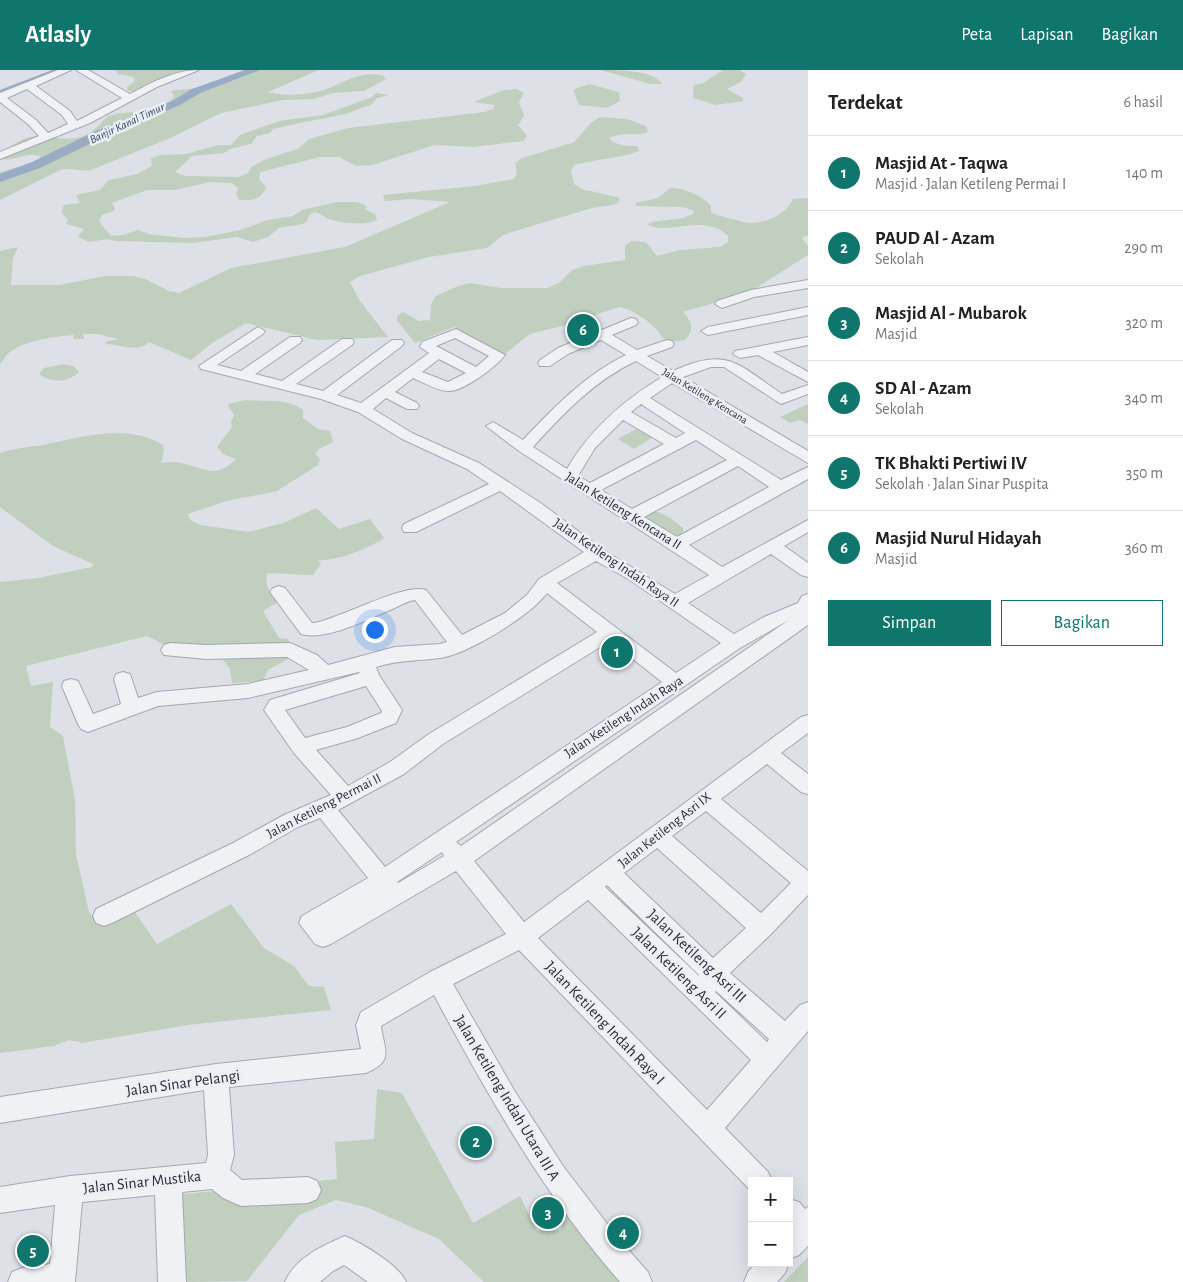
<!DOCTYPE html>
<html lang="id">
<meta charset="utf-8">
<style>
:root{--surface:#fff;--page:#f6f6f6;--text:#222;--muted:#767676;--line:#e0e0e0;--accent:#0f766e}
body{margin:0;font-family:"Alegreya Sans",sans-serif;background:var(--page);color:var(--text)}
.controls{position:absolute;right:15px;bottom:15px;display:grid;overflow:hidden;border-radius:0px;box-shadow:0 5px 20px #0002}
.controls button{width:45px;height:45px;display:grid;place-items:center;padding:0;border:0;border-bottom:1px solid var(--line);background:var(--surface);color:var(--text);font:25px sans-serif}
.you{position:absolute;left:374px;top:559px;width:18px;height:18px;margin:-12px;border:4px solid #fff;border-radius:50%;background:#1a73e8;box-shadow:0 0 0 8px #1a73e833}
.badge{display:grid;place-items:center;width:32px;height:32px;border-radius:50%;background:var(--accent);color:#fff;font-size:16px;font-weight:700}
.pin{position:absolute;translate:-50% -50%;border:2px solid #fff;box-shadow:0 1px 5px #0006}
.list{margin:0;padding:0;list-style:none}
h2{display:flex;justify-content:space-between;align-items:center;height:65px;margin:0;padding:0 20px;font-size:21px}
h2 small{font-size:16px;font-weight:400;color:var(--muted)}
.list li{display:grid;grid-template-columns:32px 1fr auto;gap:15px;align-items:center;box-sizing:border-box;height:75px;padding:0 20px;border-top:1px solid var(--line)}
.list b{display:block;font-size:19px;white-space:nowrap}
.list p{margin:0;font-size:16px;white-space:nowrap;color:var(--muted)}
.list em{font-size:16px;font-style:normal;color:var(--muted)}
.actions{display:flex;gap:10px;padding:15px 20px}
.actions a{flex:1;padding:11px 0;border:1px solid var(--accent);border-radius:0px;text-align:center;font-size:18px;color:var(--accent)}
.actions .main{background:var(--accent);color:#fff}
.map{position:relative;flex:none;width:808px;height:1212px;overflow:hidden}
header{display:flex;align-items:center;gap:30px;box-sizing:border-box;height:70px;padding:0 25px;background:var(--accent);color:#fff}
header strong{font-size:24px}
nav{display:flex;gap:28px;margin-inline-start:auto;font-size:18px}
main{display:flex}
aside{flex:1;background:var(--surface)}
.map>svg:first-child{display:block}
</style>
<header>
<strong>Atlasly</strong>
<nav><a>Peta</a><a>Lapisan</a><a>Bagikan</a></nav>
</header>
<main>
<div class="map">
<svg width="808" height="1212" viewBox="0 0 808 1212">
<rect width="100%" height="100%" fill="#dde0e6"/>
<path fill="#c1cfbe" d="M116 0H197L142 21H129L126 18 135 11 133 7 118 4Z
M243 0H319L268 22C289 27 316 25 336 15 351 8 367 1 383 6L386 9 364 21 333 23 314 29 283 30 221 43 168 69 91 100C80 102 71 97 60 100L0 130V102L39 91 41 87C30 80 15 92 1 89L3 82C10 76 21 69 30 67 47 64 64 72 81 67 93 64 100 53 108 46 130 39 157 46 174 27L171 21 204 17Z
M600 0C619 0 654 0 662 14H651Z
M723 0H740L746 4 741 12 727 19 743 28V31L716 35 693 28 694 15 703 13Z
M589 14 619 22 620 31 607 38 579 35 573 20Z
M516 19 524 23 519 32 524 46 518 55 527 66 523 71 473 77 435 75 372 95 356 96 339 87H320L260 102 259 109 266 118C259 131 253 130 239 130L236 124 238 118 232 113 210 112 175 120H147L114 132 112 134 115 137 114 141 102 145 99 151 111 166 123 165 138 160 148 164 184 168 205 167 240 160 268 150 293 146 302 140 337 132H357L367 136 365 139 375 144 377 150C365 156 341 153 329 149 324 147 320 143 315 142L310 144 307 151 303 154 279 158 268 167 253 172 236 167 193 173 116 171 107 169 89 172 78 167 84 159 66 154 68 150 61 142 64 135 80 133 76 125 100 120 109 110 137 104 152 96 151 88 161 85 186 84 218 75H231L240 65 262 57 280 51 323 45 372 27 376 23 389 25 377 28 371 35C360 37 352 43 341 45 318 50 296 53 273 59L270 63 257 66 251 74 230 79 224 83 192 86 175 102 186 106 238 107 248 103 251 97 266 89 298 79 309 69 348 58 485 42 493 39 495 35 473 32 504 20Z
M602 47 627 49 646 56 648 62C635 67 622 61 609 68 617 76 626 76 637 76L639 81C618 89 596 89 574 95L571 101 574 114 582 119 620 128 617 134 592 138 512 162 502 166 487 178 429 187 360 206 350 212 360 231 388 267 317 270 246 253 212 273 191 290 149 272C138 283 121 275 106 274L105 272 118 269 98 264H83L84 269H73L74 265C57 266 23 271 10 282 6 285 3 290 0 294V181L18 177 13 188 11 215H60L105 206H133L145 209 169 221 179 223 231 198 345 177 450 132 412 129 385 131 383 125 475 116 514 109 517 104 515 93 522 88 572 73C584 65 586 52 602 47Z
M670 118C684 118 702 125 711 136V143C717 145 745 153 750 153 766 153 786 145 793 129L808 128V165L802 168 808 176V185L748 223 683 242C692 252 695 258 685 270 679 271 671 272 665 269 661 267 660 264 657 260 648 250 632 239 619 237L562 256 530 264 505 284 454 257 415 273 397 251V246L403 242 419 251 430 250 431 234 436 226 458 216 470 213 501 218H547L559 213 572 200 584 196 625 190V176L631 171 646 172 657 186 680 180 720 177 728 172V166C704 142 666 167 647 154L652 152 684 148 693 144 694 141 683 137 636 136V133L658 128Z
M63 294 73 296 79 302C67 313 51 313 39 304L44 298Z
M247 330C264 332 288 328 303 340V348L318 359 330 361 333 372 319 379 315 384 320 389 318 395 277 421 227 431 188 444 190 450 200 455 249 462 286 452 316 438 339 459 370 449 384 468C370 478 335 492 318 490L321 494 313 505 267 503C265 517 269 522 278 532L263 541 279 568 289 569 288 589 268 600 263 611 232 613 230 599 213 577 167 576 147 566 26 596 31 616 53 612 50 657 63 666 75 730 76 784 89 842 95 849 134 841 157 874 231 834 264 878 294 896 309 916 324 917 331 940 188 955 82 973 69 970 54 976 0 983V512L38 508 92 497 93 494 53 476 0 437V383C17 377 36 377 53 373 87 365 132 355 163 375L164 381 161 393C168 393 175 391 181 393 206 398 215 410 236 389L223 384 217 377 232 357 231 352 234 345 227 334Z
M808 334V354L800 350 790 353 780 347Z
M638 358 653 367 634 379 618 369Z
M652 441C664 442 673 450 683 458V462L675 467 638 446Z
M377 1019 402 1023 473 1153 520 1126 537 1161 561 1160 567 1138 621 1212H484L439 1169 366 1137 336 1130 299 1145 247 1211 177 1212 175 1125 337 1109 335 1072 374 1069Z
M808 1187V1212H784Z"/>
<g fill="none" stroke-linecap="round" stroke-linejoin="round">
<path stroke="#99abc5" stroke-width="2" d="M0 21 55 0"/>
<path fill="#99abc5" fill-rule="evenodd" d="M245 0H260L200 23 180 35 104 67 40 98 0 112V104L32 92 96 61 172 31 192 19Z"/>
<defs>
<path id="minor" d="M58 0H71L36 16 70 41 77 51 122 28 76 0H88L130 24C151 13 174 0 199 0L157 17 90 53 0 89V82L39 66 28 54 0 32V23ZM27 19 62 45 68 54 48 63 36 50 7 28Z
M808 210V218L754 227 722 238 715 234 717 231 751 220Z
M808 237V245L708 265 701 261 708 257Z
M631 248 636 249 638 252 636 255 612 265 637 280 667 270 672 271 674 274 672 277 647 286 673 301C728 276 737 294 782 324L808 315V324L781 334 724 297H711L683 307 808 381V393L672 313 650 328 781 410 808 397V409L689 475 722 497 808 450V462L784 476 808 493V507L801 505 771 484 688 533 734 564 764 547 798 533 802 526 808 524V555L474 791 524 852 801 647 808 645V663L781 683 808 704V724L801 722 767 694 721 729 808 801V825L770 865 730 903 785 951 800 935 808 932V961L725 1058 768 1102 772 1111H752V1121L750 1120 519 880 453 914 514 1020 563 1096 618 1168 648 1202 652 1212H620C544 1125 488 1026 434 925L381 956C384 980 395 991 366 1003L229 1017 234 1085 230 1100 242 1110 308 1107 317 1111 321 1120 317 1129 308 1133 241 1136 223 1128 212 1119 182 1122 186 1212H158L155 1125 82 1132 75 1212H8L12 1202 22 1198 50 1194 55 1135 0 1143V1117L70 1106 206 1093 208 1085 204 1020 0 1053V1027L216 994 361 979 356 955 361 942 430 902 506 864 456 801 331 874 323 877 315 874 299 853 302 846 368 808 320 748 298 757 249 785 112 853 104 856 96 853 93 846 96 839 233 773 284 745 331 725 294 683 264 640 270 630 360 603 359 602 248 628 158 636 88 662 81 659 78 654 62 616 64 611 71 609 78 611 93 644 121 634 114 609 116 604 123 602 130 604 138 628 157 622 248 614 309 600 287 587 206 589 164 585 161 580 164 575 170 573 206 575 290 573 317 585 328 595 395 577 440 574 447 572 415 530C407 531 398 537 390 540 366 550 326 571 301 564L270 522 273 518 279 516 285 518 312 553H315C343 547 404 513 426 520L462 565 505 543 527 525 539 509 584 482 500 421 416 462H404L402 458 404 454 489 414 467 399 402 369 358 342 321 329 201 299 199 296 258 257 265 261 263 264 217 295 241 301 290 267H300L302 270 300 273 255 304 282 311 342 269H352L354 272 352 275 296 314 323 321 392 270H402L404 273 402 276 337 325 361 333 429 283 420 277 422 272 456 259 505 285C496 297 465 320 450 321 439 322 423 312 413 308L395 322 417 333 419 336 417 339H407L386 328 373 339 412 363 479 393 542 434 602 479 675 524 709 505 519 381 486 356 493 352 523 370C553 338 586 304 626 285L601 270 568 284 550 296H540L538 293 540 290 558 278ZM455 268 489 286 476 297 436 276ZM439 289 466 303 448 312 422 302ZM636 291 662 307C624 330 590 359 567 399L533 377C563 344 595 310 636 291ZM641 334 685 363 676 368 631 342ZM623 350 664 374 590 413 578 406 595 378ZM696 370 727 390 632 439 601 420ZM738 396 769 417 677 467 644 447ZM596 491 630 510 721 573 676 603 557 513ZM547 523 597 562 429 664 390 692 348 716 316 680 358 668 396 653 402 640 379 605 376 597C398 590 418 591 440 588 468 584 530 546 547 523ZM789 550 461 776 456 772 740 578ZM610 571 662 612 385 797 338 740 404 704 443 674ZM366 616 382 641 381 643 347 657 305 668 285 640ZM706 741 791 813 761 843 672 766ZM657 778 746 858 713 888 624 803ZM442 782 444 786 398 813 397 812ZM607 815 699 905V906L605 817ZM588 830 751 990 707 1040 538 868ZM716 921 769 969 767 972 715 922Z
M808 267V275L773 282 808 302V312L758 285 740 288 733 284 735 281Z
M789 1129 799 1132 805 1139 808 1137V1176L799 1185 789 1189Z
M345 1166C363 1174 399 1195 406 1212H368L344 1195 333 1201 320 1212H285C295 1188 322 1176 345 1166Z
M756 1193H789L785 1203 777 1212H744L748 1202Z"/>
</defs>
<use href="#minor" stroke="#a3a7b0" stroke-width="2"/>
<use href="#minor" fill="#eff1f5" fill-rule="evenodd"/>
</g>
<g text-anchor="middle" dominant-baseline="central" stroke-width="5" stroke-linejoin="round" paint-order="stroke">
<g font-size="11" fill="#272d3c" stroke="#eceff4">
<text transform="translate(705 326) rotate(31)">Jalan Ketileng Kencana</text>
</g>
<g font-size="12" font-style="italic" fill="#34496d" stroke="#eceff4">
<text transform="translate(127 53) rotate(-25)">Banjir Kanal Timur</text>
</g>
<g font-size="14" fill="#272d3c" stroke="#eceff4">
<text transform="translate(623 441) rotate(32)">Jalan Ketileng Kencana II</text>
<text transform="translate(616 493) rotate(34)">Jalan Ketileng Indah Raya II</text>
<text transform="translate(624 647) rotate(-33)">Jalan Ketileng Indah Raya</text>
<text transform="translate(324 736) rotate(-27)">Jalan Ketileng Permai II</text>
<text transform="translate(665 760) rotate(-38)">Jalan Ketileng Asri IX</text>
</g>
<g font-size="16" fill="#272d3c" stroke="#eceff4">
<text transform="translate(697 886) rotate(43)">Jalan Ketileng Asri III</text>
<text transform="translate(679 903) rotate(44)">Jalan Ketileng Asri II</text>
<text transform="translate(605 953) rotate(46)">Jalan Ketileng Indah Raya I</text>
<text transform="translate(183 1013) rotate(-8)">Jalan Sinar Pelangi</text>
<text transform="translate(507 1028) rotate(59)">Jalan Ketileng Indah Utara III A</text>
<text transform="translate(142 1112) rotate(-6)">Jalan Sinar Mustika</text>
</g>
</g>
</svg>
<div class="controls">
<button>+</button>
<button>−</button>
</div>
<div class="you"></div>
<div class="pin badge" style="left:617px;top:582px">1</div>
<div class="pin badge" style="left:476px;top:1072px">2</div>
<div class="pin badge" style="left:548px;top:1143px">3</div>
<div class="pin badge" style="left:623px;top:1163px">4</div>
<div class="pin badge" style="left:33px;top:1181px">5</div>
<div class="pin badge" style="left:583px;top:260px">6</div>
</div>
<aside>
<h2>Terdekat<small>6 hasil</small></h2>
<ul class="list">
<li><span class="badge">1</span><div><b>Masjid At - Taqwa</b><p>Masjid · Jalan Ketileng Permai I</p></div><em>140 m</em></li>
<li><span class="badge">2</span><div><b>PAUD Al - Azam</b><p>Sekolah</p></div><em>290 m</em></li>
<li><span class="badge">3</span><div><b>Masjid Al - Mubarok</b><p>Masjid</p></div><em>320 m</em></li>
<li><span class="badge">4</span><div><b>SD Al - Azam</b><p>Sekolah</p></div><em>340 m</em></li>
<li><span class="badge">5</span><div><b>TK Bhakti Pertiwi IV</b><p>Sekolah · Jalan Sinar Puspita</p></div><em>350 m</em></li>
<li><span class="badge">6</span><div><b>Masjid Nurul Hidayah</b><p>Masjid</p></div><em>360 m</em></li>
</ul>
<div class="actions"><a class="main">Simpan</a><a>Bagikan</a></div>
</aside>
</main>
